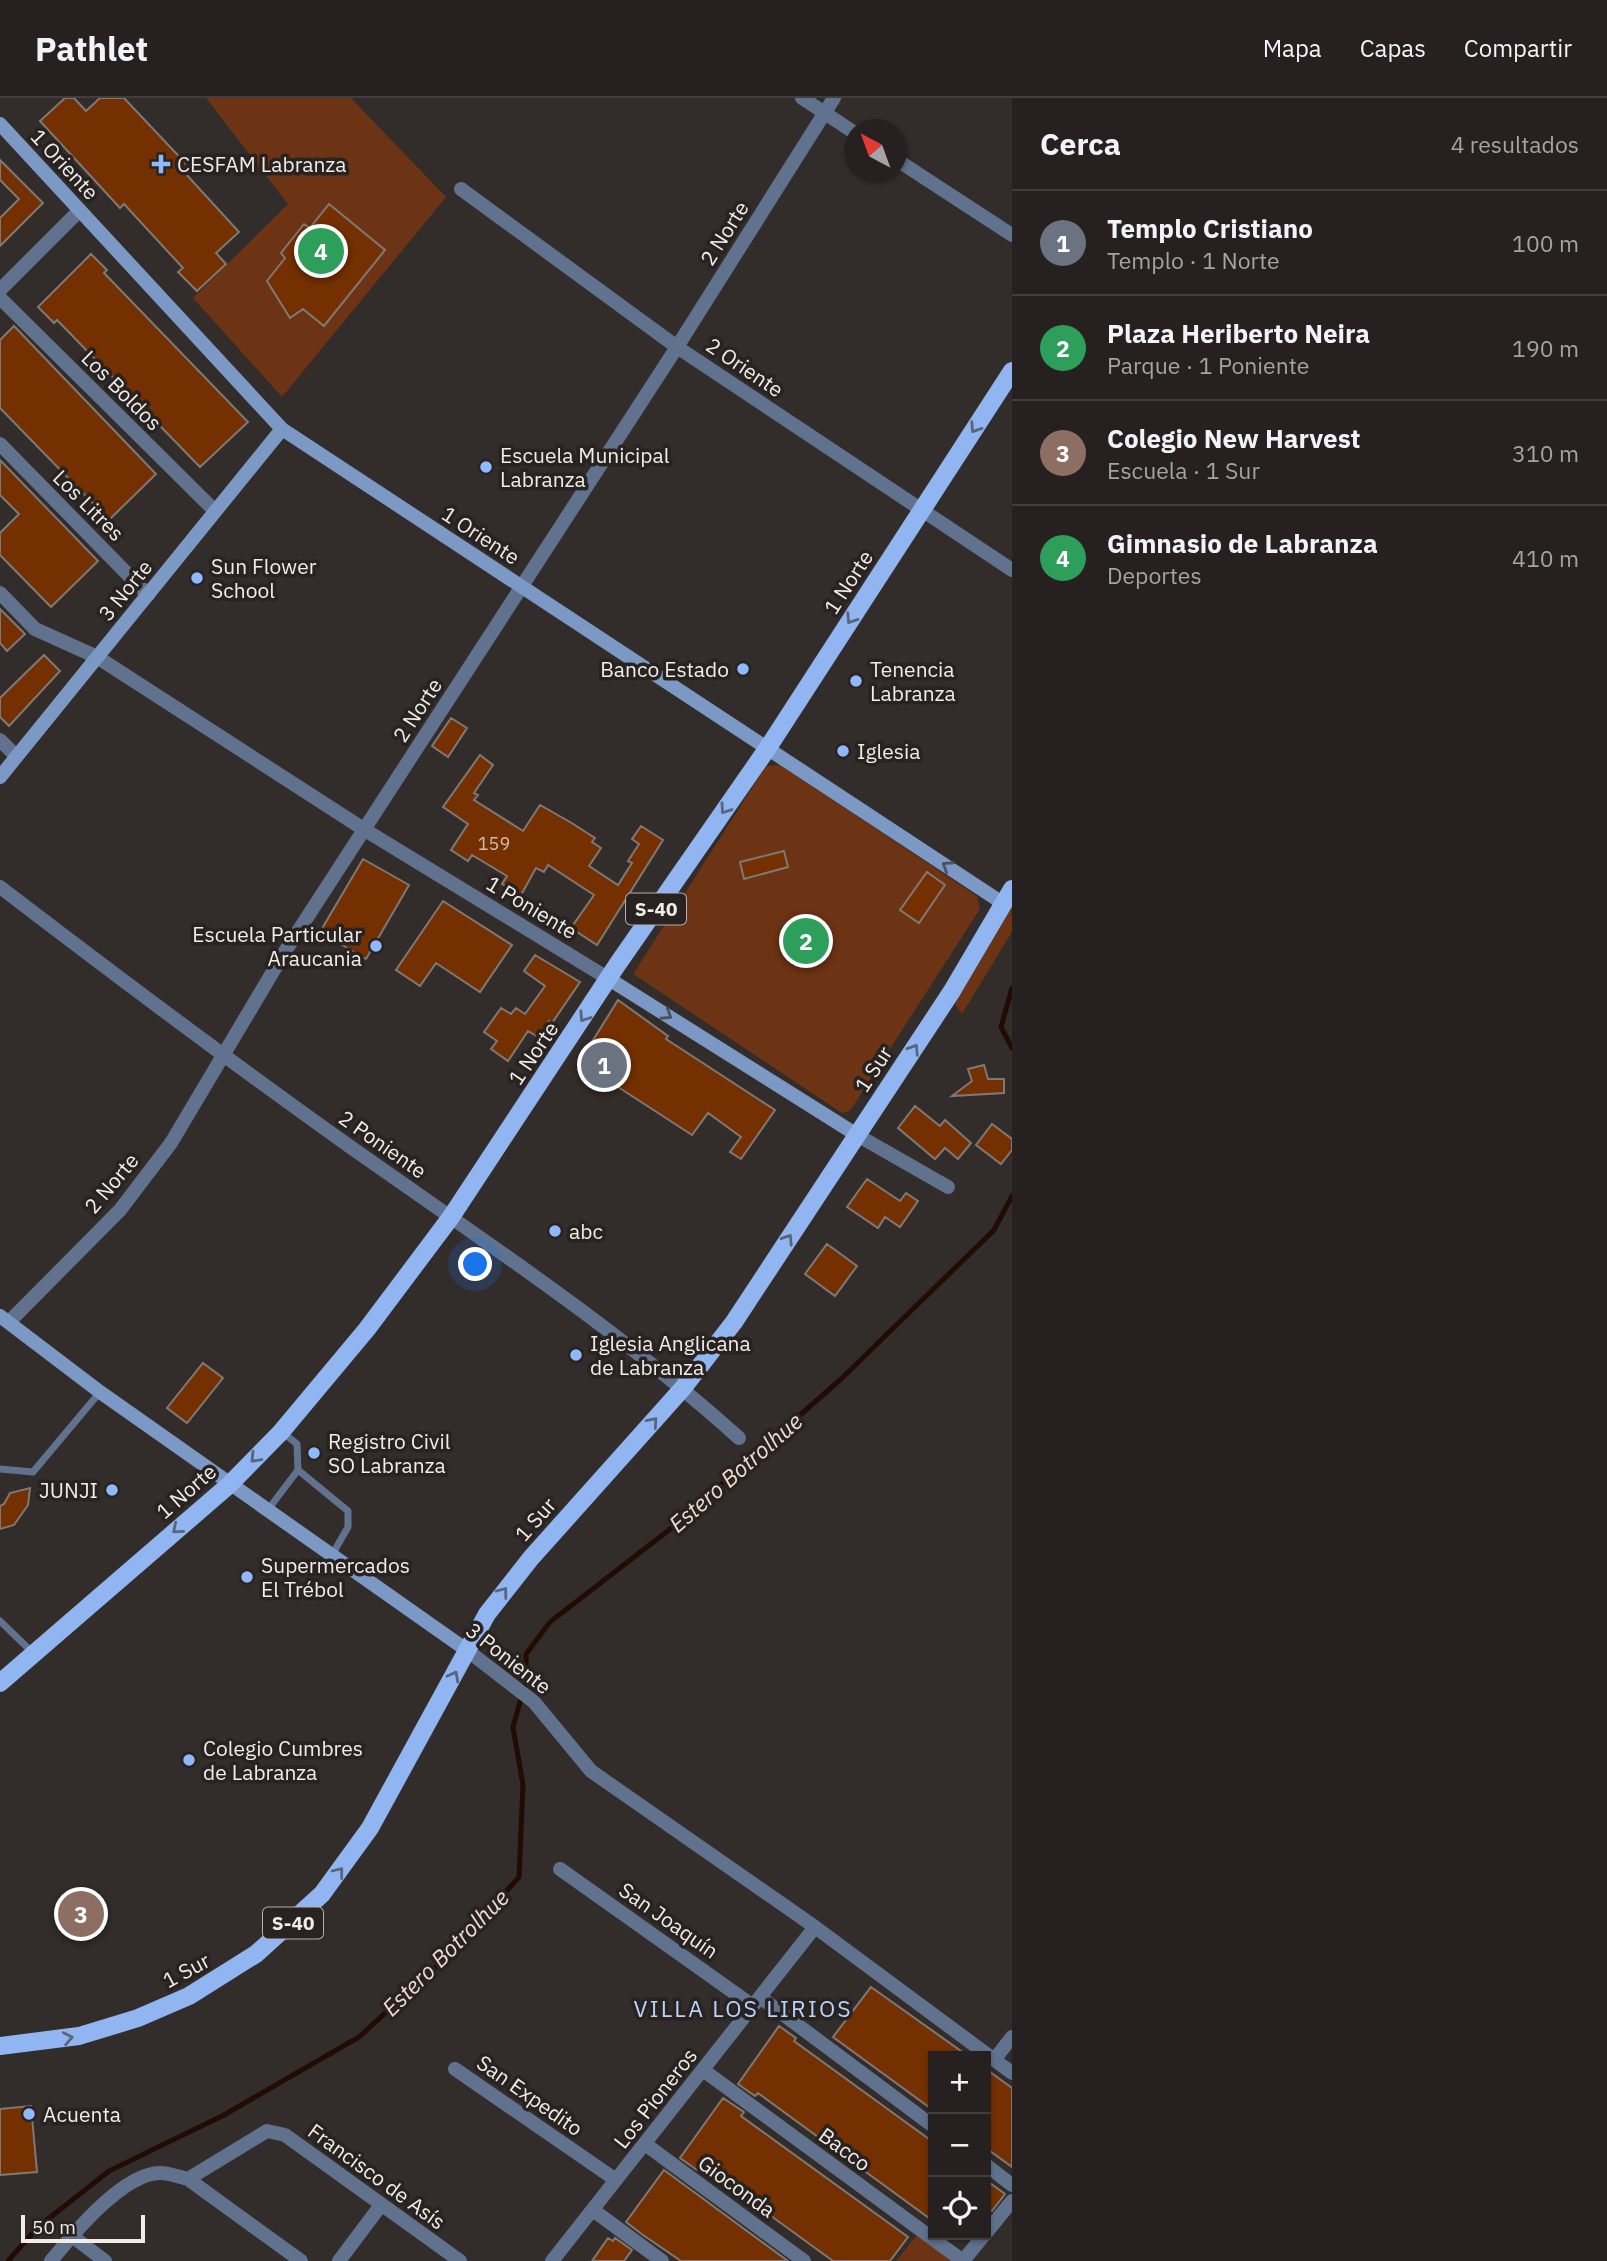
<!DOCTYPE html>
<html lang="es">
<meta charset="utf-8">
<style>
:root{--surface:#262120;--page:#322e2d;--text:#f1f3f6;--muted:#a4a3a5;--line:#423e3e;--accent:#8fb8fd}
body{margin:0;font-family:"IBM Plex Sans",sans-serif;background:var(--page);color:var(--text)}
.controls{position:absolute;right:21px;bottom:21px;display:grid;overflow:hidden;border-radius:0px;box-shadow:0 2px 5px #0004}
.controls button{width:63px;height:63px;display:grid;place-items:center;padding:0;border:0;border-bottom:2px solid var(--line);background:var(--surface);color:var(--text);font:35px sans-serif}
.compass{position:absolute;left:844px;top:21px;width:63px;height:63px;border-radius:50%;background:var(--surface);box-shadow:0 2px 5px #0004;rotate:319deg}
.scale{position:absolute;left:21px;bottom:18px;width:124px;box-sizing:border-box;padding-left:7px;border:4px solid #efecea;border-top:0;font-size:19px;line-height:24px;white-space:nowrap;color:#efecea;-webkit-text-stroke:5px #282320;paint-order:stroke}
.you{position:absolute;left:476px;top:1167px;width:24px;height:24px;margin:-18px;border:5px solid #fff;border-radius:50%;background:#1a73e8;box-shadow:0 0 0 10px #1a73e833}
.badge{display:grid;place-items:center;width:46px;height:46px;border-radius:50%;background:var(--accent);color:#fff;font-size:23px;font-weight:700}
.pin{position:absolute;translate:-50% -50%;border:4px solid #fff;box-shadow:0 2px 7px #0006}
.list{margin:0;padding:0;list-style:none}
h2{display:flex;justify-content:space-between;align-items:center;height:91px;margin:0;padding:0 28px;font-size:30px}
h2 small{font-size:23px;font-weight:400;color:var(--muted)}
.list li{display:grid;grid-template-columns:46px 1fr auto;gap:21px;align-items:center;box-sizing:border-box;height:105px;padding:0 28px;border-top:2px solid var(--line)}
.list b{display:block;font-size:26px;white-space:nowrap}
.list p{margin:0;font-size:23px;white-space:nowrap;color:var(--muted)}
.list em{font-size:23px;font-style:normal;color:var(--muted)}
.icon{flex:none;width:38px;height:38px;fill:none;stroke:currentColor;stroke-width:2;stroke-linecap:round;stroke-linejoin:round}
.map{position:relative;flex:none;width:1012px;height:2163px;overflow:hidden}
header{display:flex;align-items:center;gap:42px;box-sizing:border-box;height:98px;padding:0 35px;background:var(--surface);border-bottom:2px solid var(--line)}
header strong{font-size:33px}
nav{display:flex;gap:38px;margin-inline-start:auto;font-size:24px}
main{display:flex}
aside{flex:1;background:var(--surface)}
.map>svg:first-child{display:block}
</style>
<header>
<strong>Pathlet</strong>
<nav><a>Mapa</a><a>Capas</a><a>Compartir</a></nav>
</header>
<main>
<div class="map">
<svg width="1012" height="2163" viewBox="0 0 1012 2163">
<rect width="100%" height="100%" fill="#322c2a"/>
<path fill="#6c3314" d="M206 0H351L446 99 282 299 193 200 288 106Z
M780 667 977 798 980 811 850 1013 842 1015 633 876 766 668Z
M1012 809V834L962 916 955 906Z
M917 2137 953 2163H896Z"/>
<g fill="none" stroke-linecap="round" stroke-linejoin="round">
<path stroke="#210b02" stroke-width="5" d="M1012 890 1001 929 1012 950
M8 2163 38 2129 109 2073 224 2017 359 1939 451 1855 519 1779 523 1687 513 1629 526 1583V1556L550 1524 669 1432 840 1282 994 1132 1012 1098"/>
</g>
<path fill="#743000" stroke="#7f7976" stroke-width="2" d="M65 0H74L86 13 100 0H124L189 69 184 74 239 134 216 155 226 166 197 193 178 174 183 170 124 106 120 110 40 23Z
M0 62 43 105 0 148V120L19 101 0 82Z
M329 106 385 152 324 228 303 211 290 220 267 183 285 160 281 155 304 126 310 130Z
M91 156 107 172 104 175 248 324 200 369 57 222 54 225 38 209Z
M14 228 156 376 109 422 0 310V242Z
M0 362 98 463 51 509 0 457V435L19 416 0 397Z
M0 511 25 536 7 553 0 545Z
M44 557 60 573 9 628 0 619V600Z
M451 620 467 630 448 659 432 648Z
M480 657 493 667 474 695 478 697 474 702 523 733 540 707 570 724 595 740 592 744 601 750 589 768 618 787 632 765 628 763 639 746 632 741 641 728 663 742 597 847 571 830 594 797 548 767 544 774 536 770 521 797 502 786 507 778 472 757 468 763 451 752 468 726 443 709Z
M784 753 788 769 744 781 740 764Z
M363 761 409 787 366 861 320 834Z
M927 774 945 787 919 825 900 812Z
M443 803 512 847 480 894 436 865 420 888 396 872Z
M535 857 580 884 552 925 549 923 538 939 528 933 508 963 491 951 497 943 484 934 501 910 511 916 516 910 525 916 545 888 524 873Z
M618 902 668 938 666 941 775 1012 741 1061 730 1054 741 1039 708 1015 692 1037 618 989 620 985 582 960Z
M984 967 988 981H1004V995L952 998 972 983 968 971Z
M915 1008 940 1028 945 1022 971 1045 958 1061 945 1050 935 1061 898 1030Z
M992 1026 1012 1041V1052L1001 1066 976 1047Z
M867 1081 900 1103 906 1095 918 1103 900 1129 885 1119 878 1130 847 1109Z
M827 1146 857 1168 835 1198 805 1176Z
M203 1265 223 1280 187 1325 167 1310Z
M30 1390 28 1407 14 1427 0 1431V1408L4 1406 10 1395Z
M871 1889 968 1958H933V2012L833 1939Z
M779 1928 796 1940 794 1943 933 2044V2123L758 1995 755 1998 738 1986Z
M986 1971 1012 1990V2069L986 2050Z
M723 2000 744 2014 741 2018 908 2139 890 2163H833L701 2067 697 2072 680 2060Z
M31 2008 37 2074 0 2077V2011Z
M664 2072 788 2163H681L643 2137 626 2124Z
M986 2082 1005 2096 992 2113 986 2109Z
M608 2140 613 2143 615 2140 632 2152 624 2163H592Z"/>
<g fill="none" stroke-linecap="round" stroke-linejoin="round">
<path stroke="#60728e" stroke-width="7" d="M282 1334 297 1346 298 1372 348 1413V1429L332 1457
M0 1371 33 1374 100 1294
M267 1413 298 1372
M0 1523 32 1554"/>
<path stroke="#60728e" stroke-width="14" d="M802 0 855 35
M897 62 1012 137
M461 91 677 249 1012 472
M0 192 79 113
M0 200 215 413
M0 346 148 497
M0 495 35 531 97 559 365 732 609 881
M0 642 16 658
M0 789C115 877 231 964 349 1048 481 1141 619 1232 739 1340
M857 1037 948 1089
M9 1224 120 1112 171 1045 284 855 677 249 834 0
M468 1553 534 1604 591 1673 815 1829 1012 1975
M560 1771 753 1908
M760 1899 933 2028
M994 1962 1012 1939
M455 1971 616 2082
M703 1972 963 2163 984 2137
M645 2046 804 2163
M986 2067 1012 2087
M188 2081 301 2163
M593 2112 662 2163
M986 2135 1012 2103
M72 2138 105 2163
M51 2163C73 2136 124 2074 161 2075 169 2075 179 2079 188 2081L267 2033 285 2037 460 2163
M339 2163 381 2107
M552 2163 815 1829"/>
<path stroke="#7c98c5" stroke-width="14" d="M0 26 282 331 1004 806
M0 679 282 331
M609 881 857 1037
M0 1218 100 1294 468 1553"/>
<path stroke="#91b5f0" stroke-width="18" d="M0 1585 229 1387 281 1334 367 1231 451 1119 617 867 767 651 1012 273
M0 1948 79 1938 138 1920 189 1898 256 1856 322 1796 370 1730 487 1516 531 1460 683 1290 734 1224 952 893 1012 791"/>
</g>
<defs><path id="oneway-chevron" d="M-2-3.5L2.5 0L-2 3.5" fill="none" stroke-width="1.6" stroke-linecap="round" stroke-linejoin="round" transform="scale(1.75)"/></defs>
<g stroke="#57657e">
<use href="#oneway-chevron" transform="translate(975 330) rotate(123)"/>
<use href="#oneway-chevron" transform="translate(851 521) rotate(123)"/>
<use href="#oneway-chevron" transform="translate(725 711) rotate(125)"/>
<use href="#oneway-chevron" transform="translate(584 919) rotate(124)"/>
<use href="#oneway-chevron" transform="translate(914 951) rotate(-57)"/>
<use href="#oneway-chevron" transform="translate(788 1141) rotate(-57)"/>
<use href="#oneway-chevron" transform="translate(653 1324) rotate(-49)"/>
<use href="#oneway-chevron" transform="translate(255 1360) rotate(134)"/>
<use href="#oneway-chevron" transform="translate(177 1431) rotate(140)"/>
<use href="#oneway-chevron" transform="translate(503 1494) rotate(-53)"/>
<use href="#oneway-chevron" transform="translate(454 1578) rotate(-62)"/>
<use href="#oneway-chevron" transform="translate(339 1774) rotate(-52)"/>
<use href="#oneway-chevron" transform="translate(68 1940) rotate(-11)"/>
</g>
<g stroke="#4a5262">
<use href="#oneway-chevron" transform="translate(947 768) rotate(-147)"/>
<use href="#oneway-chevron" transform="translate(667 917) rotate(33)"/>
</g>
<g fill="#8fb8fd" stroke="#282320" stroke-width="2.5">
<path d="M157.5 55.5h7v7h7v7h-7v7h-7v-7h-7v-7h7z"/>
<circle cx="486" cy="369" r="7"/>
<circle cx="197" cy="480" r="7"/>
<circle cx="743" cy="571" r="7"/>
<circle cx="856" cy="583" r="7"/>
<circle cx="843" cy="653" r="7"/>
<circle cx="376" cy="848" r="7"/>
<circle cx="555" cy="1133" r="7"/>
<circle cx="576" cy="1257" r="7"/>
<circle cx="314" cy="1355" r="7"/>
<circle cx="112" cy="1392" r="7"/>
<circle cx="247" cy="1479" r="7"/>
<circle cx="189" cy="1662" r="7"/>
<circle cx="29" cy="2016" r="7"/>
</g>
<g text-anchor="middle" dominant-baseline="central" stroke-width="7" stroke-linejoin="round" paint-order="stroke">
<g font-size="18" fill="#d0bdb0">
<text x="494" y="745">159</text>
</g>
<g fill="#282320" stroke="#b3b0ad" stroke-width="2">
<rect x="626" y="795.5" width="60" height="31" rx="5"/>
<rect x="263" y="1809.5" width="60" height="31" rx="5"/>
</g>
<g font-size="19" font-weight="bold" fill="#efecea">
<text x="656" y="811">S-40</text>
<text x="293" y="1825">S-40</text>
</g>
<g font-size="21" fill="#efecea" stroke="#282320">
<text transform="translate(65 66) rotate(47)">1 Oriente</text>
<text transform="translate(724 135) rotate(-58)">2 Norte</text>
<text transform="translate(745 269) rotate(34)">2 Oriente</text>
<text transform="translate(122 292) rotate(45)">Los Boldos</text>
<text transform="translate(89 407) rotate(45)">Los Litres</text>
<text transform="translate(481 437) rotate(33)">1 Oriente</text>
<text transform="translate(848 484) rotate(-57)">1 Norte</text>
<text transform="translate(125 492) rotate(-51)">3 Norte</text>
<text transform="translate(417 612) rotate(-57)">2 Norte</text>
<text transform="translate(532 809) rotate(31)">1 Poniente</text>
<text transform="translate(533 955) rotate(-56)">1 Norte</text>
<text transform="translate(873 971) rotate(-57)">1 Sur</text>
<text transform="translate(383 1046) rotate(35)">2 Poniente</text>
<text transform="translate(111 1085) rotate(-50)">2 Norte</text>
<text transform="translate(186 1393) rotate(-41)">1 Norte</text>
<text transform="translate(535 1421) rotate(-49)">1 Sur</text>
<text transform="translate(509 1560) rotate(38)">3 Poniente</text>
<text transform="translate(669 1822) rotate(35)">San Joaquín</text>
<text transform="translate(186 1872) rotate(-28)">1 Sur</text>
<text transform="translate(530 1997) rotate(35)">San Expedito</text>
<text transform="translate(655 2000) rotate(-52)">Los Pioneros</text>
<text transform="translate(845 2051) rotate(36)">Bacco</text>
<text transform="translate(377 2078) rotate(36)">Francisco de Asís</text>
<text transform="translate(737 2088) rotate(36)">Gioconda</text>
</g>
<g font-size="21" fill="#efecea" stroke="#282320" text-anchor="start">
<text x="177" y="66">CESFAM Labranza</text>
<text x="500" y="357">Escuela Municipal<tspan x="500" dy="24">Labranza</tspan></text>
<text x="211" y="468">Sun Flower<tspan x="211" dy="24">School</tspan></text>
<text x="729" y="571" text-anchor="end">Banco Estado</text>
<text x="870" y="571">Tenencia<tspan x="870" dy="24">Labranza</tspan></text>
<text x="857" y="653">Iglesia</text>
<text x="362" y="836" text-anchor="end">Escuela Particular<tspan x="362" dy="24">Araucania</tspan></text>
<text x="569" y="1133">abc</text>
<text x="590" y="1245">Iglesia Anglicana<tspan x="590" dy="24">de Labranza</tspan></text>
<text x="328" y="1343">Registro Civil<tspan x="328" dy="24">SO Labranza</tspan></text>
<text x="98" y="1392" text-anchor="end">JUNJI</text>
<text x="261" y="1467">Supermercados<tspan x="261" dy="24">El Trébol</tspan></text>
<text x="203" y="1650">Colegio Cumbres<tspan x="203" dy="24">de Labranza</tspan></text>
<text x="43" y="2016">Acuenta</text>
</g>
<g font-size="23" font-style="italic" fill="#f1dbd1" stroke="#282320">
<text transform="translate(735 1374) rotate(-41)">Estero Botrolhue</text>
<text transform="translate(445 1854) rotate(-45)">Estero Botrolhue</text>
</g>
<g font-size="23" letter-spacing="2" fill="#bbd3fa" stroke="#282320">
<text x="743" y="1910">VILLA LOS LIRIOS</text>
</g>
</g>
</svg>
<div class="controls">
<button>+</button>
<button>−</button>
<button><svg class="icon" aria-label="locate" viewBox="0 0 24 24"><circle cx="12" cy="12" r="6"/><path d="M12 2v4M12 18v4M2 12h4M18 12h4"/></svg></button>
</div>
<svg class="compass" viewBox="-18 -18 36 36"><path d="M0-13l5 13h-10z" fill="#e53935"/><path d="M0 13l5-13h-10z" fill="#a4a3a5"/></svg>
<div class="scale">50 m</div>
<div class="you"></div>
<div class="pin badge" style="left:604px;top:967px;background:#6b7280">1</div>
<div class="pin badge" style="left:806px;top:843px;background:#2e9e5b">2</div>
<div class="pin badge" style="left:81px;top:1816px;background:#8d6e63">3</div>
<div class="pin badge" style="left:321px;top:153px;background:#2e9e5b">4</div>
</div>
<aside>
<h2>Cerca<small>4 resultados</small></h2>
<ul class="list">
<li><span class="badge" style="background:#6b7280">1</span><div><b>Templo Cristiano</b><p>Templo · 1 Norte</p></div><em>100 m</em></li>
<li><span class="badge" style="background:#2e9e5b">2</span><div><b>Plaza Heriberto Neira</b><p>Parque · 1 Poniente</p></div><em>190 m</em></li>
<li><span class="badge" style="background:#8d6e63">3</span><div><b>Colegio New Harvest</b><p>Escuela · 1 Sur</p></div><em>310 m</em></li>
<li><span class="badge" style="background:#2e9e5b">4</span><div><b>Gimnasio de Labranza</b><p>Deportes</p></div><em>410 m</em></li>
</ul>
</aside>
</main>
